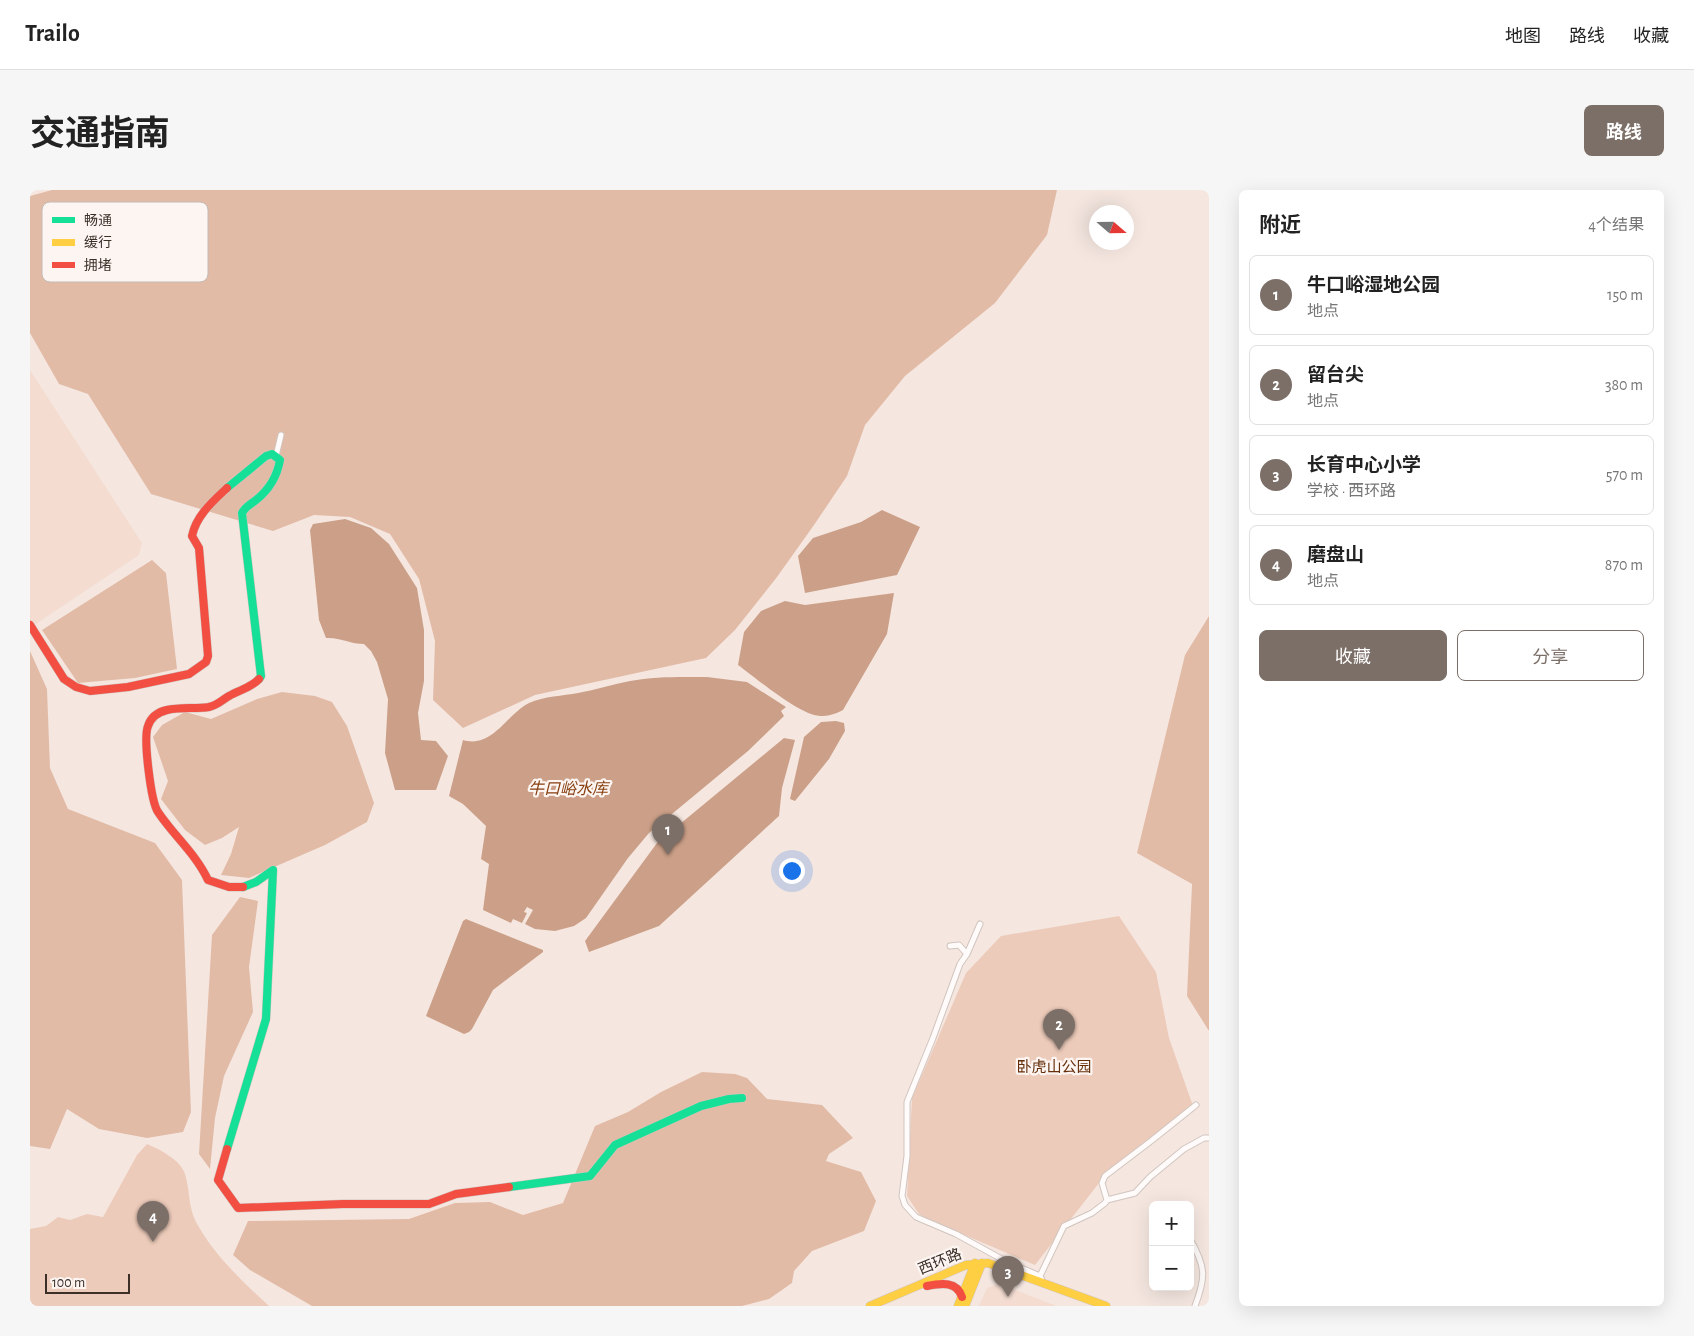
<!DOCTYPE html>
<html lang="zh">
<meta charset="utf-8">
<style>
:root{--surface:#fff;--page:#f6f6f6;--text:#222;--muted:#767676;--line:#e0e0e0;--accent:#7c6f68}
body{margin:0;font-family:"Alegreya Sans","Noto Sans SC",sans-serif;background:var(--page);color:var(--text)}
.controls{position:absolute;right:15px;bottom:15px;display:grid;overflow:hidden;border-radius:8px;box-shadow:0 5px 20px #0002}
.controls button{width:45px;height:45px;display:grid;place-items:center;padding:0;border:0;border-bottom:1px solid var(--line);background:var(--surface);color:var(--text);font:25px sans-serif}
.compass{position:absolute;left:1059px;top:15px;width:45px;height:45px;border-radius:50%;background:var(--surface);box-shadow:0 5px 20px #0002;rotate:110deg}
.scale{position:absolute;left:15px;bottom:12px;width:85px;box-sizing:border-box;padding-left:5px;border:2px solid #3b2f28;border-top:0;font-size:14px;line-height:18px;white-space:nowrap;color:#3b2f28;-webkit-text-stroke:4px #fcf5f2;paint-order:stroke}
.you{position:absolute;left:761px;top:680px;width:18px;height:18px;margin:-12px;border:4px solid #fff;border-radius:50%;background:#1a73e8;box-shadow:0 0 0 8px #1a73e833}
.badge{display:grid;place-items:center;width:32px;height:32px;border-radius:50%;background:var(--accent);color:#fff;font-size:16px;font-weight:700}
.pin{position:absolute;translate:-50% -41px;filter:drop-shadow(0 1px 2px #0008)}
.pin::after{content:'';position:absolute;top:26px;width:18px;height:15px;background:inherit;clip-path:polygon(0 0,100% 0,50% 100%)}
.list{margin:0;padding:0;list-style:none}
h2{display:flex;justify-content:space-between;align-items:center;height:65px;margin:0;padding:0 20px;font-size:21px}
h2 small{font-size:16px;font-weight:400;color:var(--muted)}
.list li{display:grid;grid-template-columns:32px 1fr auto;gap:15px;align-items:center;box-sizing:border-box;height:80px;margin:0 10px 10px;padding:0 10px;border:1px solid var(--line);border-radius:8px}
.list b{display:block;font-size:19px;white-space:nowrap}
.list p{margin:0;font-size:16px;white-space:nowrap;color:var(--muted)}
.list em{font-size:16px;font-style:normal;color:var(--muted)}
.actions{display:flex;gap:10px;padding:15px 20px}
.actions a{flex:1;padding:11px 0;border:1px solid var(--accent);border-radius:8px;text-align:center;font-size:18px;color:var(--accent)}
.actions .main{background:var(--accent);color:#fff}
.map{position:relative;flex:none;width:1179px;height:1116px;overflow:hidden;border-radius:8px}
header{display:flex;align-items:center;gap:30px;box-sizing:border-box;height:70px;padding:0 25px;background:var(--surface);border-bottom:1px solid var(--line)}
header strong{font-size:24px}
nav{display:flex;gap:28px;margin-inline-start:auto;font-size:18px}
.intro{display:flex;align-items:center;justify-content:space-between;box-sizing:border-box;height:120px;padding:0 30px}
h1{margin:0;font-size:35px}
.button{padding:12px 22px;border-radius:8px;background:var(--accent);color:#fff;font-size:18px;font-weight:700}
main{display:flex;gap:30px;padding:0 30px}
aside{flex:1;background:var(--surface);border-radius:8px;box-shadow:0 5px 20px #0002}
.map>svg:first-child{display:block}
</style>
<header>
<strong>Trailo</strong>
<nav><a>地图</a><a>路线</a><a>收藏</a></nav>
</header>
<div class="intro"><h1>交通指南</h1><a class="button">路线</a></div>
<main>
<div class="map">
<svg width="1179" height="1116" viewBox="0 0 1179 1116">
<rect width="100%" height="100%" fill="#f5e7e0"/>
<path fill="#f4dcd1" d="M0 180 112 353 109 365 0 438Z
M970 1094 1027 1116H949L957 1098 965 1095Z"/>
<path fill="#edcbba" d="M1089 726 1126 782 1139 848 1163 916 1069 993 1005 1075 897 1029 889 1024 877 1006 882 908 936 783 971 746Z
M117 954C129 959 151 970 155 984 160 1000 158 1016 166 1032 184 1065 212 1091 239 1116H0V1039L16 1036 28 1027 40 1030 57 1024 73 1027 107 965Z"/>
<path fill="#e2bba7" d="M22 0H1027L1017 45 965 113 875 186 835 235 817 286 784 335 747 387 705 440 676 468 505 505 433 538 403 510 405 451 389 389 360 344 320 327 284 325 243 341 121 304 58 204 29 194 0 143V6Z
M122 370 136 383 147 479 105 488 48 493 12 440Z
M1179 426V841L1157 806 1162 694 1107 663 1155 465Z
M0 461 17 499 20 578 38 619 125 653 152 690 161 922 153 942 117 948 69 939 37 919 20 959 0 956Z
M252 502 285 506 302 512 317 536 344 613 337 632 295 655 219 688 191 685 201 664 209 637 192 648 175 655 155 640 131 609 138 591 123 547 132 535 155 522 181 529 227 509Z
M210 707 228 711 219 777 223 822 194 886 185 928 180 979 169 964 182 745Z
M672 882 705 884 717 888 737 909 792 915 823 948 799 964 796 971 831 982 846 1011 834 1041 782 1061 764 1081 762 1093 739 1109 712 1116H282L220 1080 203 1065 218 1031 379 1029 425 1013 460 1012 493 1025 533 1013 565 936 598 922 631 902Z"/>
<path fill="#cca088" d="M852 320 890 337 867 385 775 403 768 366 783 348 831 332Z
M315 329 341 338 359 354 387 398 394 440V491L388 523 391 550 406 551 418 566 406 600H365L355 563 358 509 347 472 341 461 334 454C321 454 309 447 296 448L289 430 280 340 283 334Z
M864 403 857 444 813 520C805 524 799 526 790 526 769 525 726 488 708 475L714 442 731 421 755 411 775 415Z
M677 487 717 492 756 517 751 521 754 526 718 561 619 643 598 668 556 728 544 736 525 741 505 739 495 734 503 720 497 717 494 722 497 723 492 733 483 729 481 733 453 720 459 674 451 669 456 636 433 614 419 606 433 550C462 559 477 524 499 513 514 506 533 506 548 503 566 500 583 494 600 491 625 486 652 487 677 487Z
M806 531 814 533 815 541 799 569 765 611 760 609 774 547 791 532Z
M754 548 765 550 752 598 749 626 629 736 559 762 555 751 627 653Z
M436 729 513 760V762L463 800 442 839 439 842 434 844 396 826 433 731Z"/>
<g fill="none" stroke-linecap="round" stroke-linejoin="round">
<defs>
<path id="street" d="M246 266 251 245
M950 734 937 764 930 774 903 848 877 912V966L872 1006 875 1015 886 1027 926 1044 977 1072 1010 1086 1014 1094
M920 756 929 755 937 764
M1077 1010 1105 1003 1120 987 1154 959 1174 948H1179
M1160 1049C1176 1077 1176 1087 1165 1116
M1010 1086 1034 1036 1062 1023 1075 1013 1077 1010 1072 993 1075 986 1121 951 1166 915"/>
<path id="fast" d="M197 298 236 266 242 264 250 270C247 287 240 299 226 310 221 314 215 317 212 323L231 486 229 489
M197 959 236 829 243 680 226 692 213 697
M479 997 560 986 585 955 671 916 699 909 712 908"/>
<path id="slow" d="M840 1116 936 1075 958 1073 1076 1116
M928 1116 945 1073
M935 1116 952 1073"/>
<path id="jam" d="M0 435 34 489 46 497 60 501 98 497 159 484 176 472 178 466 169 358 162 346C166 326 182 312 197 298
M213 697H199L178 690C166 664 144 646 128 622 121 612 113 548 118 536 121 527 128 522 137 520 151 517 166 519 179 517 188 515 192 510 199 506 209 500 221 498 229 489
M197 959 188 990 208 1018 313 1014H399L426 1004 479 997
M897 1096C911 1093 927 1091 932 1107"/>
</defs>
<use href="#street" stroke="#d1c5bf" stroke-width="7"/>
<use href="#fast" stroke="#d1c5bf" stroke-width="9"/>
<use href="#slow" stroke="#d1c5bf" stroke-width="9"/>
<use href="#jam" stroke="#d1c5bf" stroke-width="9"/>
<use href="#street" stroke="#fefbfa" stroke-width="5"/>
<use href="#fast" stroke="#16e098" stroke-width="8"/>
<use href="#slow" stroke="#ffcf43" stroke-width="8"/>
<use href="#jam" stroke="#f24e42" stroke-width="8"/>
</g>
<g text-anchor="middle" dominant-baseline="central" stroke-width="4.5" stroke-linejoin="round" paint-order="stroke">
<g font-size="15" fill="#652e0a" stroke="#fcf5f2">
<text x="1024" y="877">卧虎山公园</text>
</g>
<g font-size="15" fill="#3b2f28" stroke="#fcf5f2">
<text transform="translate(910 1072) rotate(-22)">西环路</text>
</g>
<g font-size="16" font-style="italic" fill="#863e0e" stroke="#fcf5f2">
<text x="538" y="599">牛口峪水库</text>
</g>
</g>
<rect x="12" y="12" width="166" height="80" rx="8" fill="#fcf5f2" stroke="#c2bab5" stroke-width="1"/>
<rect x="22" y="27" width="23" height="6" fill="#16e098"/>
<rect x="22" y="49" width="23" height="7" fill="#ffcf43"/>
<rect x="22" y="72" width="23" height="6" fill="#f24e42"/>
<g font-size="14" fill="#3b2f28">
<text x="54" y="35">畅通</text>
<text x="54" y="57">缓行</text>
<text x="54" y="80">拥堵</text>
</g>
</svg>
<div class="controls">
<button>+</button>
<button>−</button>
</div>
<svg class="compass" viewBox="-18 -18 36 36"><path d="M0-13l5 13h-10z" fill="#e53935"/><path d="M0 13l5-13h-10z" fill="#767676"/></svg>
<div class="scale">100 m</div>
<div class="you"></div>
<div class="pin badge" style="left:638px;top:665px">1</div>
<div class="pin badge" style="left:1029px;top:860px">2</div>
<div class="pin badge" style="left:978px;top:1107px">3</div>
<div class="pin badge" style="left:123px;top:1052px">4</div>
</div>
<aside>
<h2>附近<small>4个结果</small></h2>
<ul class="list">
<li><span class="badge">1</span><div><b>牛口峪湿地公园</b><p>地点</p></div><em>150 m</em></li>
<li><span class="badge">2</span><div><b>留台尖</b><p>地点</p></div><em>380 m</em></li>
<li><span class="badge">3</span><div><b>长育中心小学</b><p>学校 · 西环路</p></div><em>570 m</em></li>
<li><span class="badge">4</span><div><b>磨盘山</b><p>地点</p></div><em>870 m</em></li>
</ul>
<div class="actions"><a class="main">收藏</a><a>分享</a></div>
</aside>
</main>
